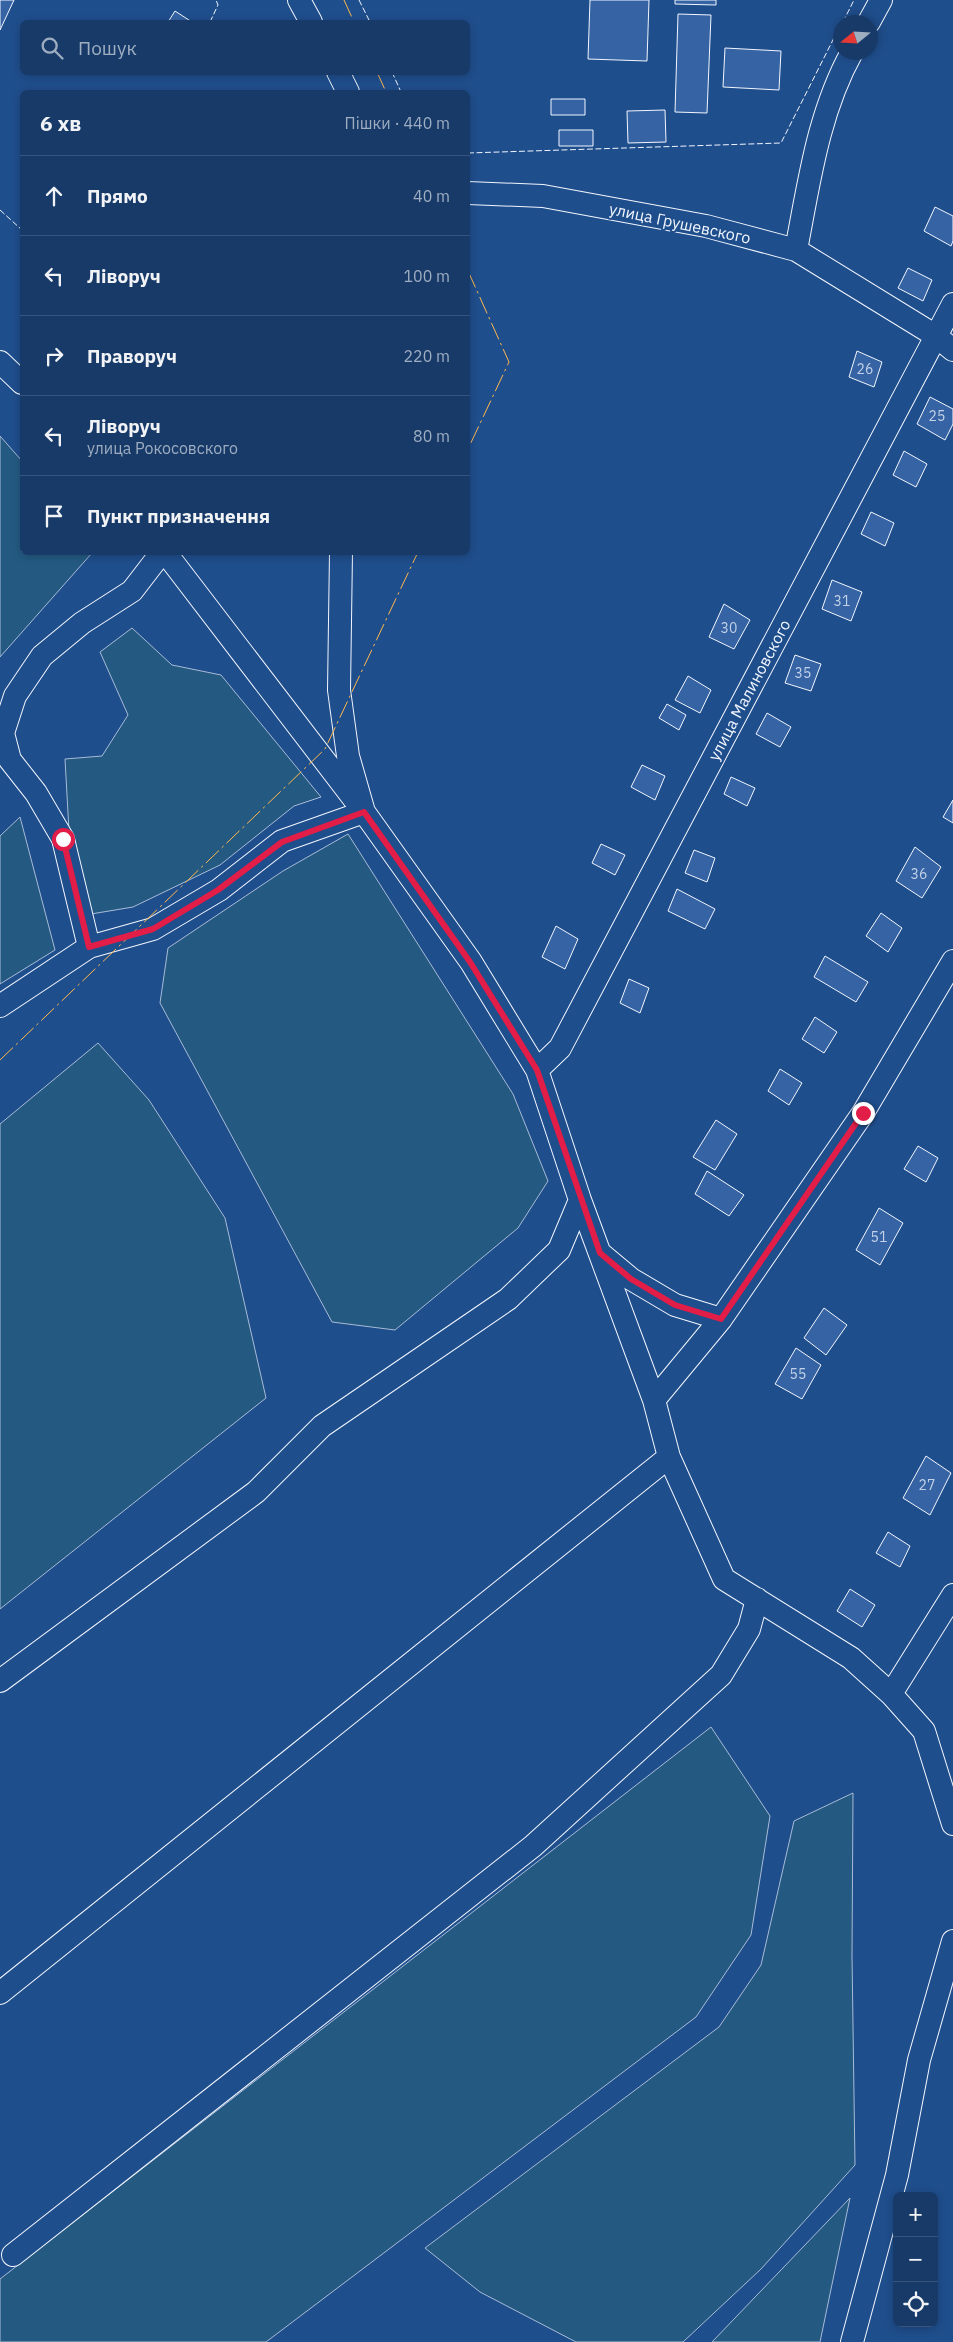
<!DOCTYPE html>
<html lang="uk">
<meta charset="utf-8">
<style>
:root{--surface:#173a69;--page:#244571;--text:#f1f3f6;--muted:#9eadc0;--line:#36547d}
body{margin:0;font-family:"IBM Plex Sans",sans-serif;background:var(--page);color:var(--text)}
.controls{position:absolute;right:15px;bottom:15px;display:grid;overflow:hidden;border-radius:8px;box-shadow:0 2px 8px #0003}
.controls button{width:45px;height:45px;display:grid;place-items:center;padding:0;border:0;border-bottom:1px solid var(--line);background:var(--surface);color:var(--text);font:25px sans-serif}
.compass{position:absolute;left:833px;top:15px;width:45px;height:45px;border-radius:50%;background:var(--surface);box-shadow:0 2px 8px #0003;rotate:252deg}
.stop{position:absolute;width:15px;height:15px;margin:-11px;border:4px solid #e11d48;border-radius:50%;background:#fff}
.stop.end{background:#e11d48;border-color:#fff;box-shadow:0 1px 5px #0008}
.list{margin:0;padding:0;list-style:none}
h2{display:flex;justify-content:space-between;align-items:center;height:65px;margin:0;padding:0 20px;font-size:21px}
h2 small{font-size:16px;font-weight:400;color:var(--muted)}
.list li{display:grid;grid-template-columns:32px 1fr auto;gap:15px;align-items:center;box-sizing:border-box;height:80px;padding:0 20px;border-top:1px solid var(--line)}
.list b{display:block;font-size:19px;white-space:nowrap}
.list p{margin:0;font-size:16px;white-space:nowrap;color:var(--muted)}
.list em{font-size:16px;font-style:normal;color:var(--muted)}
.icon{flex:none;width:28px;height:28px;fill:none;stroke:currentColor;stroke-width:2;stroke-linecap:round;stroke-linejoin:round}
.map{position:relative;flex:none;width:953px;height:2342px;overflow:hidden}
.search{position:absolute;background:var(--surface);box-shadow:0 2px 8px #0003;left:20px;top:20px;width:450px;height:55px;display:flex;align-items:center;gap:12px;box-sizing:border-box;padding:0 18px;border-radius:8px;color:var(--muted);font-size:19px}
.panel{position:absolute;background:var(--surface);box-shadow:0 2px 8px #0003;left:20px;top:90px;width:450px;height:465px;border-radius:8px}
.map>svg:first-child{display:block}
</style>
<div class="map">
<svg width="953" height="2342" viewBox="0 0 953 2342">
<rect width="100%" height="100%" fill="#1f4e8c"/>
<path fill="#245a82" stroke="#a8bbd7" d="M0 436 22 461V552L92 553 0 657Z
M132 628 172 665 221 675 321 797 294 806 220 865 133 907 91 914 73 903 65 759 102 756 128 715 100 652Z
M20 817 55 950 0 984V836Z
M348 834 513 1094 548 1181 518 1228 395 1330 332 1322 160 1003 168 948 283 871Z
M98 1043 149 1100 225 1218 266 1398 0 1609V1124Z
M711 1727 770 1816 751 1935 696 2017 266 2342H0V2279Z
M853 1793 852 1956 855 2165 761 2269 683 2342H576L480 2292 425 2248 719 2027 761 1965 794 1821Z
M850 2198 820 2342H712Z"/>
<path fill="#3563a3" stroke="#f2f6ff" d="M0 0H14L0 30Z
M590 0H649L647 61 588 59Z
M675 0H716V5L675 4Z
M175 11 192 22H168Z
M678 14 711 15 707 113 675 112Z
M725 48 781 51 779 90 723 87Z
M551 99H585V115H551Z
M665 110 666 142 628 143 627 111Z
M559 130H593V146H559Z
M935 207 953 216V241L951 246 924 231Z
M908 268 932 280 923 301 898 288Z
M857 351 882 362 874 387 849 377Z
M930 397 953 409V424L945 440 917 424Z
M904 451 927 464 916 487 893 475Z
M871 512 894 523 885 546 861 534Z
M832 580 862 592 851 621 822 609Z
M724 604 750 620 734 649 709 637Z
M795 655 821 664 811 691 785 683Z
M688 676 711 690 700 713 675 700Z
M667 704 686 715 679 730 659 718Z
M767 713 791 727 780 747 756 734Z
M642 765 665 776 655 800 631 787Z
M731 777 755 788 747 806 724 794Z
M953 800V823L943 817Z
M601 844 625 855 615 875 592 863Z
M915 847 941 867 922 898 896 881Z
M694 850 715 858 707 882 685 873Z
M677 889 715 909 705 929 668 911Z
M881 913 902 928 888 952 866 936Z
M556 926 578 939 565 969 542 957Z
M825 956 868 982 856 1002 814 977Z
M629 979 649 988 640 1013 620 1003Z
M815 1017 837 1032 824 1053 802 1039Z
M780 1069 802 1083 789 1105 768 1091Z
M716 1120 737 1134 715 1170 693 1157Z
M918 1146 938 1158 926 1182 904 1169Z
M707 1171 744 1195 729 1216 695 1194Z
M879 1208 903 1223 880 1265 856 1250Z
M824 1308 847 1325 826 1355 804 1338Z
M796 1348 821 1365 802 1399 775 1384Z
M926 1456 951 1473 930 1515 903 1498Z
M888 1532 910 1546 900 1567 876 1553Z
M850 1589 875 1605 862 1627 837 1611Z"/>
<g fill="none" stroke-linecap="round" stroke-linejoin="round">
<defs>
<path id="minor" d="M299 0 311 22
M869 22 881 0
M338 72 348 92
M468 193 543 196 706 226 796 250 936 336 953 350
M796 250C809 183 818 113 852 52
M0 362 22 383
M165 552 364 812 471 962 537 1070 580 1200 654 1400 669 1457 724 1579 851 1658 891 1694 924 1731 953 1824
M89 947 153 929 219 890 282 841 364 812 348 756 339 690 341 552
M0 1006 89 947 63 839 36 793 10 760 3 733 15 696 42 656 82 623 132 591 162 552
M537 1070 560 1048 953 304
M601 1254 631 1279 675 1305 721 1319
M654 1400 721 1319 863 1113 953 961
M0 1681 256 1492 322 1426 508 1299 559 1250 580 1200
M891 1694 953 1595
M0 1993 669 1457
M13 2255 533 1846 721 1675 749 1629 757 1599
M852 2342 897 2175 919 2060 953 1941"/>
</defs>
<use href="#minor" stroke="#f2f6ff" stroke-width="24"/>
<use href="#minor" stroke="#1f4e8c" stroke-width="22"/>
<path stroke="#f2f6ff" stroke-width="1" stroke-dasharray="6 2.5" stroke-linecap="butt" d="M359 0 370 22
M210 22 218 5 216 0
M843 22 854 0
M392 72 401 92
M468 153 781 143 840 26
M0 210 22 230"/>
<path stroke="#ffb74d" stroke-width="1" stroke-dasharray="18 4 2.5 4" stroke-linecap="butt" d="M344 0 354 22
M377 72 386 92
M468 271 509 362 468 449
M0 1060 325 749 418 552"/>
</g>
<g fill="none" stroke-linecap="round" stroke-linejoin="round">
<path stroke="#e11d48" stroke-width="6" d="M63 839 89 947 153 929 218 890 282 842 364 812 470 962 537 1070 600 1253 631 1279 675 1305 721 1319 863 1113"/>
</g>
<g text-anchor="middle" dominant-baseline="central" stroke-width="4" stroke-linejoin="round" paint-order="stroke">
<g font-size="14" fill="#c3d1e8">
<text x="865" y="369">26</text>
<text x="937" y="416">25</text>
<text x="842" y="601">31</text>
<text x="729" y="628">30</text>
<text x="803" y="673">35</text>
<text x="919" y="874">36</text>
<text x="879" y="1237">51</text>
<text x="798" y="1374">55</text>
<text x="927" y="1485">27</text>
</g>
<g font-size="16" fill="#f2f6ff" stroke="#1f4e8c">
<text transform="translate(680 223) rotate(12)">улица Грушевского</text>
<text transform="translate(749 690) rotate(-62)">улица Малиновского</text>
</g>
</g>
</svg>
<div class="controls">
<button>+</button>
<button>−</button>
<button><svg class="icon" aria-label="locate" viewBox="0 0 24 24"><circle cx="12" cy="12" r="6"/><path d="M12 2v4M12 18v4M2 12h4M18 12h4"/></svg></button>
</div>
<svg class="compass" viewBox="-18 -18 36 36"><path d="M0-13l5 13h-10z" fill="#e53935"/><path d="M0 13l5-13h-10z" fill="#9eadc0"/></svg>
<div class="stop" style="left:63px;top:839px"></div>
<div class="stop end" style="left:863px;top:1113px"></div>
<div class="search"><svg class="icon" aria-label="search" viewBox="0 0 24 24"><circle cx="10" cy="10" r="6"/><path d="M15 15l6 6"/></svg>Пошук</div>
<section class="panel">
<h2>6 хв<small>Пішки · 440 m</small></h2>
<ul class="list">
<li><svg class="icon" aria-label="ahead" viewBox="0 0 24 24"><path d="M12 20V5M6 11l6-6 6 6"/></svg><div><b>Прямо</b></div><em>40 m</em></li>
<li><svg class="icon" aria-label="left" viewBox="0 0 24 24"><path d="M17 20v-9H6M10 6l-5 5 5 5"/></svg><div><b>Ліворуч</b></div><em>100 m</em></li>
<li><svg class="icon" aria-label="right" viewBox="0 0 24 24"><path d="M7 20v-9h11M14 6l5 5-5 5"/></svg><div><b>Праворуч</b></div><em>220 m</em></li>
<li><svg class="icon" aria-label="left" viewBox="0 0 24 24"><path d="M17 20v-9H6M10 6l-5 5 5 5"/></svg><div><b>Ліворуч</b><p>улица Рокосовского</p></div><em>80 m</em></li>
<li><svg class="icon" aria-label="arrive" viewBox="0 0 24 24"><path d="M6 21V4h12l-3 4 3 4H6"/></svg><div><b>Пункт призначення</b></div></li>
</ul>
</section>
</div>
